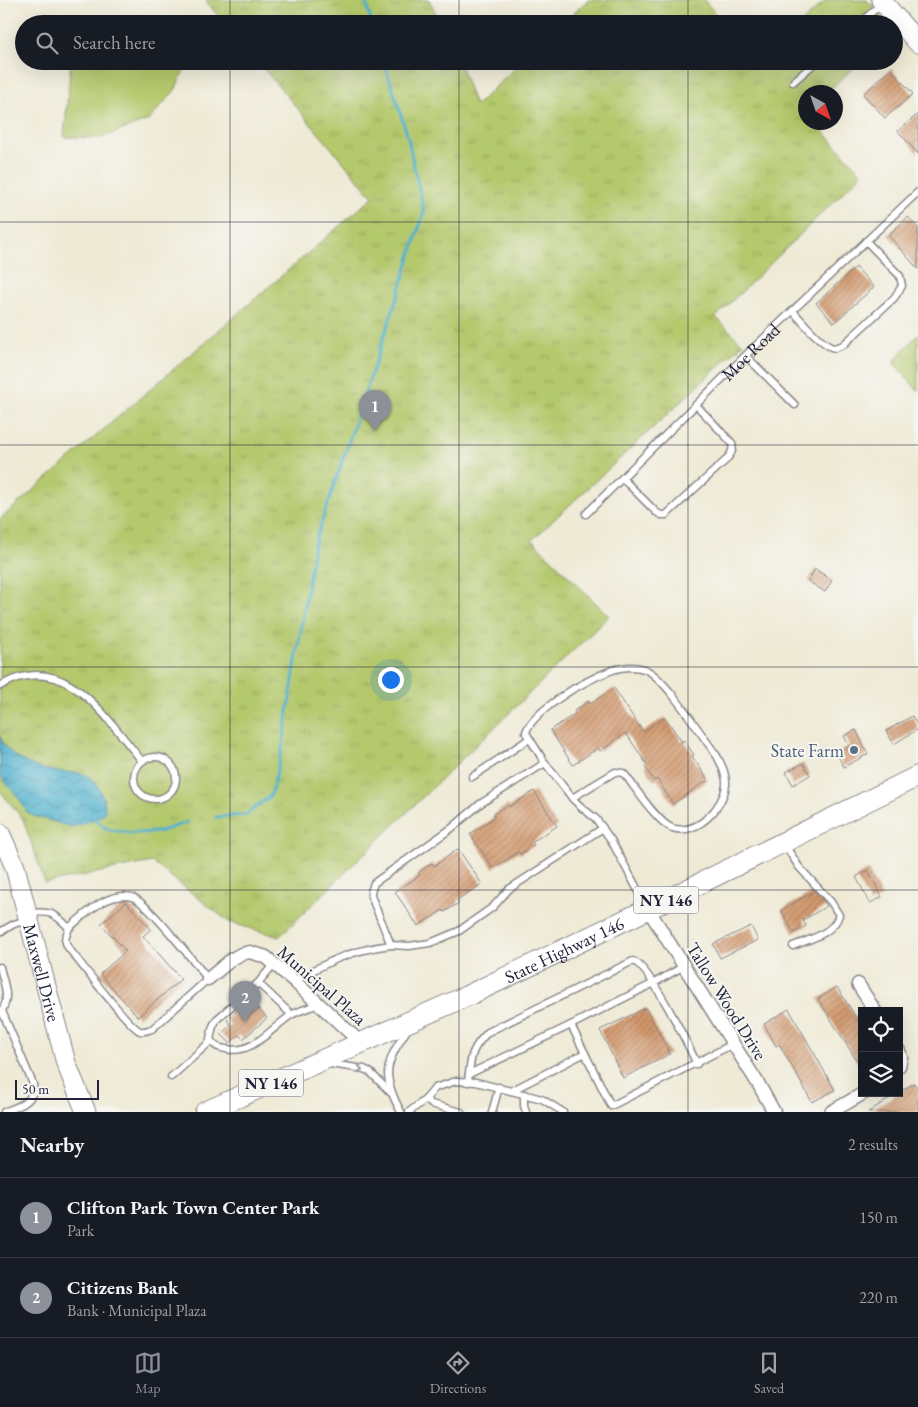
<!DOCTYPE html>
<meta charset="utf-8">
<style>
:root{--surface:#171b24;--page:#242831;--text:#f1f3f6;--muted:#9ea1a6;--line:#363941;--accent:#8c9099}
body{margin:0;font-family:"EB Garamond",serif;background:var(--page);color:var(--text)}
.controls{position:absolute;right:15px;bottom:15px;display:grid;overflow:hidden;border-radius:0px;box-shadow:0 5px 20px #0002}
.controls button{width:45px;height:45px;display:grid;place-items:center;padding:0;border:0;border-bottom:1px solid var(--line);background:var(--surface);color:var(--text);font:25px sans-serif}
.compass{position:absolute;left:798px;top:85px;width:45px;height:45px;border-radius:50%;background:var(--surface);box-shadow:0 5px 20px #0002;rotate:140deg}
.scale{position:absolute;left:15px;bottom:12px;width:84px;box-sizing:border-box;padding-left:5px;border:2px solid #22223b;border-top:0;font-size:14px;line-height:18px;white-space:nowrap;color:#22223b;-webkit-text-stroke:4px #f6f6f2;paint-order:stroke}
.you{position:absolute;left:390px;top:679px;width:18px;height:18px;margin:-12px;border:4px solid #fff;border-radius:50%;background:#1a73e8;box-shadow:0 0 0 8px #1a73e833}
.badge{display:grid;place-items:center;width:32px;height:32px;border-radius:50%;background:var(--accent);color:#fff;font-size:16px;font-weight:700}
.pin{position:absolute;translate:-50% -41px;filter:drop-shadow(0 1px 2px #0008)}
.pin::after{content:'';position:absolute;top:26px;width:18px;height:15px;background:inherit;clip-path:polygon(0 0,100% 0,50% 100%)}
.list{margin:0;padding:0;list-style:none}
h2{display:flex;justify-content:space-between;align-items:center;height:65px;margin:0;padding:0 20px;font-size:21px}
h2 small{font-size:16px;font-weight:400;color:var(--muted)}
.list li{display:grid;grid-template-columns:32px 1fr auto;gap:15px;align-items:center;box-sizing:border-box;height:80px;padding:0 20px;border-top:1px solid var(--line)}
.list b{display:block;font-size:19px;white-space:nowrap}
.list p{margin:0;font-size:16px;white-space:nowrap;color:var(--muted)}
.list em{font-size:16px;font-style:normal;color:var(--muted)}
.icon{flex:none;width:28px;height:28px;fill:none;stroke:currentColor;stroke-width:2;stroke-linecap:round;stroke-linejoin:round}
.map{position:relative;flex:none;width:918px;height:1112px;overflow:hidden}
.search{position:absolute;background:var(--surface);box-shadow:0 5px 20px #0002;left:15px;right:15px;top:15px;height:55px;display:flex;align-items:center;gap:12px;box-sizing:border-box;padding:0 18px;border-radius:28px;color:var(--muted);font-size:19px}
.sheet{height:225px;background:var(--surface)}
nav{display:flex;justify-content:space-around;align-items:center;box-sizing:border-box;height:70px;border-top:1px solid var(--line);background:var(--surface);font-size:14px;color:var(--muted)}
nav a{display:grid;justify-items:center;gap:2px}
nav .on{color:var(--accent)}
.map>svg:first-child{display:block}
</style>
<div class="map">
<svg width="918" height="1112" viewBox="0 0 918 1112">
<defs>
<pattern id="park-tufts" width="24" height="20" patternUnits="userSpaceOnUse" patternTransform="scale(1.25)"><rect width="24" height="20" fill="#b4c86c"/><path d="M3 7l-1-3M5 7V3M7 7l1-3M15 17l-1-3M17 17v-4M19 17l1-3" fill="none" stroke="#9aac5e"/></pattern>
<pattern id="water-waves" width="16" height="10" patternUnits="userSpaceOnUse" patternTransform="scale(1.25)"><rect width="16" height="10" fill="#4eb1cd"/><path d="M0 5q4-4 8 0t8 0" fill="none" stroke="#4090a8"/></pattern>
<pattern id="building-hatch" width="6" height="6" patternUnits="userSpaceOnUse" patternTransform="scale(1.25)"><rect width="6" height="6" fill="#d2976b"/><path d="M-1 1l2-2M0 6l6-6M5 7l2-2" fill="none" stroke="#aa7b59"/></pattern>
</defs>
<rect width="100%" height="100%" fill="#f6f6f2"/>
<filter id="ink" filterUnits="userSpaceOnUse"><feTurbulence type="fractalNoise" baseFrequency=".02" numOctaves="2"/><feDisplacementMap in="SourceGraphic" scale="10" xChannelSelector="R" yChannelSelector="G"/><feConvolveMatrix kernelMatrix="1 2 1 2 8 2 1 2 1" color-interpolation-filters="sRGB"/></filter>
<filter id="wash" filterUnits="userSpaceOnUse"><feTurbulence type="fractalNoise" baseFrequency=".0096" numOctaves="4" result="noise"/><feDisplacementMap in="SourceGraphic" scale="20" xChannelSelector="R" yChannelSelector="G"/><feGaussianBlur stdDeviation="1.12" result="paint"/><feColorMatrix in="noise" values="0 0 0 0 0 0 0 0 0 0 0 0 0 0 0 0 0 1.4 0 .05"/><feComposite in="paint" operator="in"/></filter>
<g filter="url(#wash)">
<rect width="100%" height="100%" fill="#efead6"/>
<path fill="url(#park-tufts)" stroke="#6b7554" d="M205 0H429L442 24H225Z
M588 0H704L724 24H562Z
M826 0H867L888 24H800Z
M257 61H459L475 106 523 61H757L758 63 861 61 827 92H806V122L816 123 862 174 716 317 743 344 532 540 609 616 279 937 229 922 152 862 45 883 23 819 0 791V519L373 197Z
M918 334V391L893 362Z"/>
<path fill="#b4c86c" stroke="#6b7554" d="M75 17 126 24H74Z
M71 61H188L175 90 149 120 101 138 64 137Z"/>
<path fill="url(#water-waves)" stroke="#386a84" d="M0 737C3 741 5 747 9 750 16 759 32 766 43 769 69 777 90 763 102 795 105 803 106 806 104 814L95 819 72 827 33 816 27 812 20 800 0 775Z"/>
<g fill="none" stroke-linecap="round" stroke-linejoin="round">
<path stroke="#4eb1cd" stroke-width="3" d="M365 0 372 24
M216 817 246 815 271 795 282 750 314 545 399 292 424 212 407 134 384 61
M95 819 107 829 130 833 158 832 188 822"/>
</g>
<g id="blocks">
<path fill="url(#building-hatch)" d="M891 69 913 94 885 118 863 94Z
M918 114V154L898 131Z
M908 217 918 228V269L888 235Z
M856 267 874 287 834 323 816 303Z
M815 569 832 580 825 592 808 581Z
M614 688 643 732 665 717 682 742 684 740 694 755 692 756 708 780 673 804 657 779 654 781 645 767 647 765 626 733 600 751 598 748 573 765 550 730 575 714 574 711 588 701 590 704Z
M912 716 918 726V729L894 744 886 731Z
M856 730 868 754 844 767 836 753 849 746 844 736Z
M803 763 810 775 793 785 786 772Z
M534 791 557 826 532 842 534 845 520 854 518 852 493 868 470 834 495 817 493 814 508 805 509 807Z
M458 849 482 884 457 900 459 903 444 912 443 910 418 926 395 892 420 875 418 873 432 863 434 866Z
M868 870 882 897 870 903 856 877Z
M815 891 827 906 803 920 806 926 794 933 781 910Z
M126 902 151 929 143 936 181 979 138 1017 100 974 126 951 101 924Z
M751 926 758 940 720 958 713 944Z
M837 987 862 1027V1069L818 999Z
M250 999 267 1018 243 1039 239 1035 230 1043 221 1034 231 1025 227 1020Z
M646 1008 670 1054 623 1078 600 1030Z
M789 1009 835 1090 812 1102 779 1044 776 1046 764 1024Z
M914 1083 918 1089V1112H868Z"/>
</g>
</g>
<g filter="url(#ink)">
<use href="#blocks" fill-opacity="0" stroke="#888688" stroke-width="1"/>
<g fill="none" stroke-linecap="round" stroke-linejoin="round">
<defs>
<g id="lane">
<path d="M859 24 882 3"/>
<path d="M793 82 817 61"/>
<path d="M793 311C800 319 824 348 835 348 838 347 840 346 843 345L894 298 902 286 900 276 866 241"/>
<path d="M746 356 795 405"/>
<path d="M622 478 656 512 661 515H666L725 461C730 455 734 451 732 443L696 405"/>
<path id="s1" d="M586 514 749 352 918 192"/>
<path d="M0 686C65 648 105 717 142 761"/>
<path d="M528 736 545 763 573 799"/>
<circle cx="155" cy="778" r="21"/>
<path d="M545 763 480 804 452 828 374 883 371 892V896L391 945 409 946 430 943 459 931 493 907 509 889 603 828 596 819"/>
<path d="M472 777 529 739 526 732C531 717 559 698 573 689 594 678 620 661 644 669 664 675 703 738 717 756 721 764 727 775 726 785 723 808 697 836 672 828 658 823 636 789 626 776L623 773 615 772 572 798 582 808"/>
<path d="M580 806 596 819 611 840 647 907"/>
<path d="M785 845 799 867 831 902 839 915C833 934 810 939 793 946"/>
<path d="M28 913C50 911 54 912 69 928L65 939 67 946C78 960 128 1026 140 1031 144 1032 148 1030 152 1029L208 979C195 964 148 902 132 897 108 891 85 914 69 928"/>
<path d="M0 932 14 924 26 920"/>
<path d="M274 964 258 983 217 1019 213 1026 210 1039C214 1046 218 1048 226 1049 254 1055 271 1027 293 1014 300 1010 310 1008 318 1004"/>
<path d="M684 966 654 983 571 1025 611 1106 733 1044"/>
<path d="M0 967C3 982 12 999 0 1013"/>
<path d="M294 981C329 961 351 950 391 945"/>
<path d="M258 983 292 1015"/>
<path d="M2 1011 33 1084C35 1103 18 1106 4 1112"/>
<path d="M330 1064 364 1069 370 1072 391 1093"/>
<path d="M469 1074 571 1025"/>
<path d="M171 1077 211 1041"/>
<path d="M468 1082C471 1057 470 1050 488 1032L633 961C649 965 688 1045 697 1064"/>
<path d="M511 1091 585 1053"/>
<path d="M524 1094V1106L526 1112"/>
<path d="M426 1099 431 1104 461 1112"/>
<path d="M401 1112C381 1075 385 1064 407 1030"/>
<path d="M409 1112 426 1099 435 1088 456 1081 476 1082 542 1099 563 1112"/>
<path d="M492 1112 499 1087"/>
</g>
<path id="street" d="M648 909 759 1085 774 1112
M208 979 232 959 241 954 250 952 266 957 294 981 361 1043
M858 984 875 1011
M899 1051 901 1057 899 1066
M831 1112 864 1093"/>
<g id="secondary">
<path d="M881 0 918 43"/>
<path id="s2" d="M0 833 15 867 66 1063 86 1112"/>
</g>
<g id="primary">
<path id="s3" d="M205 1112 467 996 648 909 918 776"/>
</g>
</defs>
<use href="#lane" stroke="#888688" stroke-width="9"/>
<use href="#street" stroke="#888688" stroke-width="15"/>
<use href="#secondary" stroke="#888688" stroke-width="21"/>
<use href="#primary" stroke="#888688" stroke-width="22"/>
<use href="#lane" stroke="#fff" stroke-width="6"/>
<use href="#street" stroke="#fff" stroke-width="12"/>
<use href="#secondary" stroke="#fff" stroke-width="19"/>
<use href="#primary" stroke="#fff" stroke-width="20"/>
</g>
<defs><path id="oneway-chevron" d="M-2-3.5L2.5 0L-2 3.5" fill="none" stroke-width="1.6" stroke-linecap="round" stroke-linejoin="round" transform="scale(1.25)"/></defs>
<use stroke="#9c9ca7" href="#oneway-chevron" transform="translate(359 1069) rotate(15)"/>
</g>
<path fill="none" stroke="#22223b" stroke-width="1" stroke-opacity="0.55" d="M230 0V24M459 0V24M688 0V24M230 61V1112M459 61V1112M688 61V1112M0 222H918M0 445H918M0 667H918M0 890H918"/>
<circle fill="#5c6f8a" stroke="#f6f6f2" stroke-width="2" cx="854" cy="750" r="5"/>
<g text-anchor="middle" dominant-baseline="central" stroke-width="4" stroke-linejoin="round" paint-order="stroke">
<g fill="#f6f6f2" stroke="#626272" stroke-width="1">
<rect x="633.5" y="886.5" width="65" height="27" rx="4"/>
<rect x="238.5" y="1069.5" width="65" height="27" rx="4"/>
</g>
<g font-size="16" font-weight="bold" fill="#22223b">
<text x="666" y="900">NY 146</text>
<text x="271" y="1083">NY 146</text>
</g>
<g font-size="18" fill="#22223b" stroke="#f6f6f2">
<text stroke="none"><textPath href="#s1" startOffset="231">Moe Road</textPath></text>
<text stroke="none"><textPath href="#s3" startOffset="394">State Highway 146</textPath></text>
<text stroke="none"><textPath href="#s2" startOffset="146">Maxwell Drive</textPath></text>
<text transform="translate(322 985) rotate(41)">Municipal Plaza</text>
<text transform="translate(727 1001) rotate(58)">Tallow Wood Drive</text>
</g>
<g font-size="18" fill="#4e5e75" stroke="#f6f6f2" text-anchor="end">
<text x="844" y="750">State Farm</text>
</g>
</g>
</svg>
<div class="controls">
<button><svg class="icon" aria-label="locate" viewBox="0 0 24 24"><circle cx="12" cy="12" r="6"/><path d="M12 2v4M12 18v4M2 12h4M18 12h4"/></svg></button>
<button><svg class="icon" aria-label="layers" viewBox="0 0 24 24"><path d="M12 4l9 5-9 5-9-5zM3 14l9 5 9-5"/></svg></button>
</div>
<svg class="compass" viewBox="-18 -18 36 36"><path d="M0-13l5 13h-10z" fill="#e53935"/><path d="M0 13l5-13h-10z" fill="#9ea1a6"/></svg>
<div class="scale">50 m</div>
<div class="you"></div>
<div class="pin badge" style="left:375px;top:431px">1</div>
<div class="pin badge" style="left:245px;top:1022px">2</div>
<div class="search"><svg class="icon" aria-label="search" viewBox="0 0 24 24"><circle cx="10" cy="10" r="6"/><path d="M15 15l6 6"/></svg>Search here</div>
</div>
<section class="sheet">
<h2>Nearby<small>2 results</small></h2>
<ul class="list">
<li><span class="badge">1</span><div><b>Clifton Park Town Center Park</b><p>Park</p></div><em>150 m</em></li>
<li><span class="badge">2</span><div><b>Citizens Bank</b><p>Bank · Municipal Plaza</p></div><em>220 m</em></li>
</ul>
</section>
<nav>
<a class="on"><svg class="icon" aria-label="map" viewBox="0 0 24 24"><path d="M3 6l6-2 6 2 6-2v14l-6 2-6-2-6 2zM9 4v14M15 6v14"/></svg>Map</a>
<a><svg class="icon" aria-label="directions" viewBox="0 0 24 24"><path d="M12 3l9 9-9 9-9-9zM9 14v-3h6M13 9l2 2-2 2"/></svg>Directions</a>
<a><svg class="icon" aria-label="saved" viewBox="0 0 24 24"><path d="M7 4h10v16l-5-4-5 4z"/></svg>Saved</a>
</nav>
